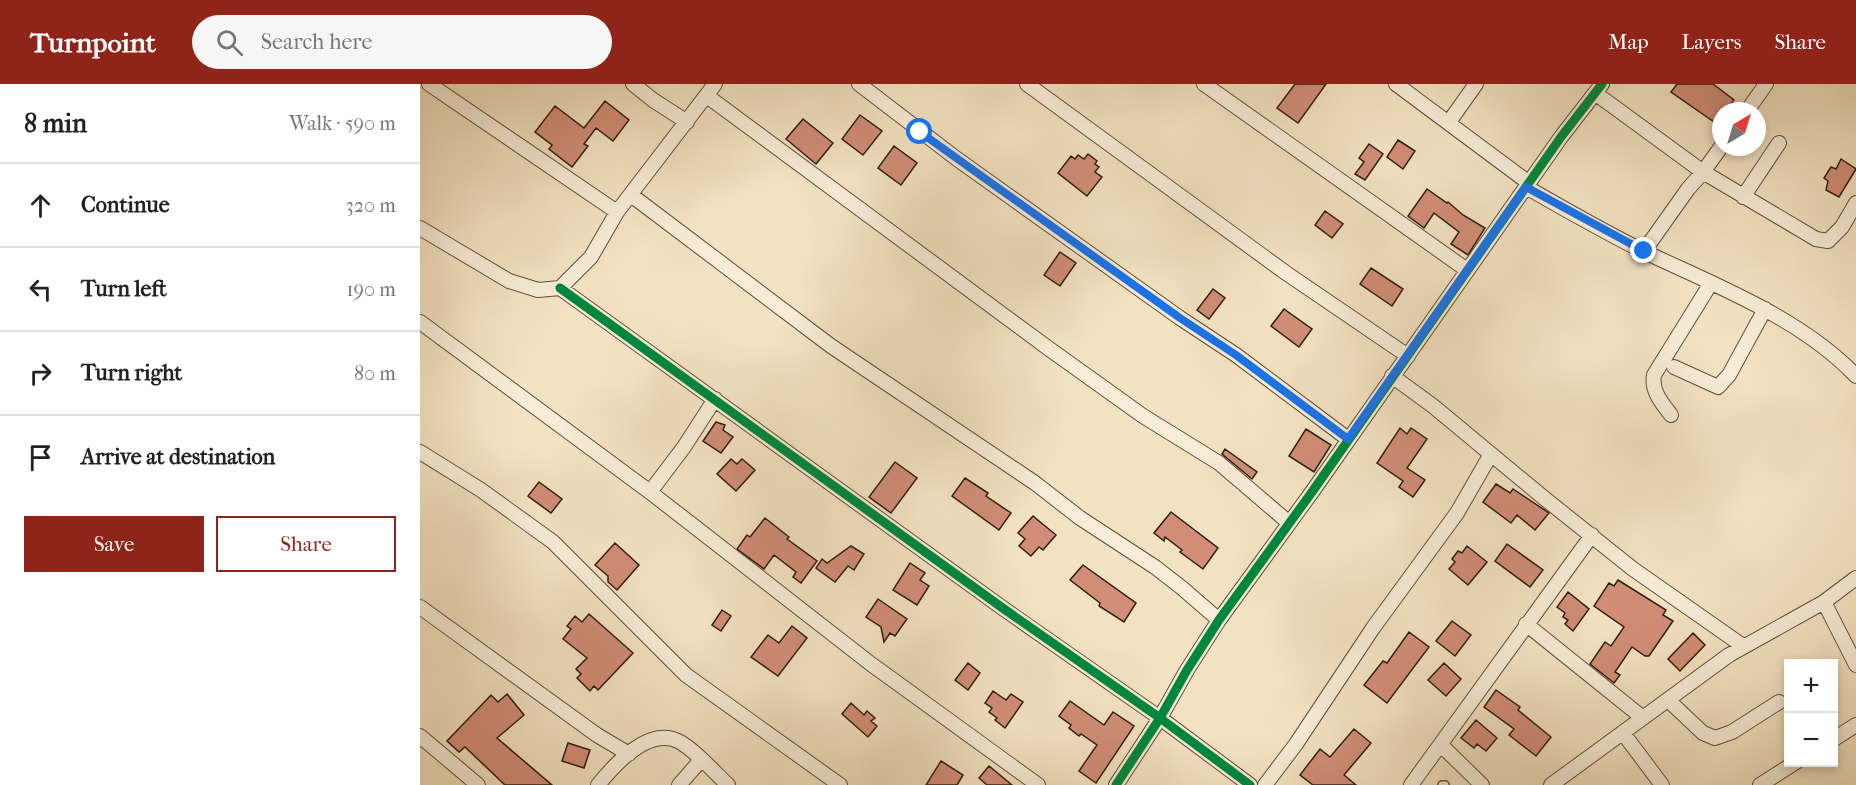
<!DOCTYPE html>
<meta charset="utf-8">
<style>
:root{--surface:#fff;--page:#f6f6f6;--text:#222;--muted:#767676;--line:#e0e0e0;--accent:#8f2418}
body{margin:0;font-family:"IM FELL French Canon",serif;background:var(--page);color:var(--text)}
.controls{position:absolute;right:18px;bottom:18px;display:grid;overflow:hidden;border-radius:0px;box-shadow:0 3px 9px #0003}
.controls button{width:54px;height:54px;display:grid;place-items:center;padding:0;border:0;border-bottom:2px solid var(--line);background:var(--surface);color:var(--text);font:30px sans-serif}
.compass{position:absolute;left:1292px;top:18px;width:54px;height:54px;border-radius:50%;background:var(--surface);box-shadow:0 3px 9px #0003;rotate:38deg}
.stop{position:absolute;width:18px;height:18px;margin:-14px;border:4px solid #1a73e8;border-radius:50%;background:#fff}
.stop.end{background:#1a73e8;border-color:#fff;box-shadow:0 2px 6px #0008}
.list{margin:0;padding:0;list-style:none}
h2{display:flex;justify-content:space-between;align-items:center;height:78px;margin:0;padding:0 24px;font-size:26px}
h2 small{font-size:20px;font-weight:400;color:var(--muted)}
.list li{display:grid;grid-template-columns:39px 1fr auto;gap:18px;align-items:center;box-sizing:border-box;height:84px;padding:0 24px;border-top:2px solid var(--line)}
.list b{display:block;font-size:22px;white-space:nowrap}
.list em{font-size:20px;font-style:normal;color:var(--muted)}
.actions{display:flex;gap:12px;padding:18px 24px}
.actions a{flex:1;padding:14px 0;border:2px solid var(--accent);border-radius:0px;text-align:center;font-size:21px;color:var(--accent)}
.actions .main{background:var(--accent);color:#fff}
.icon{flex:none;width:33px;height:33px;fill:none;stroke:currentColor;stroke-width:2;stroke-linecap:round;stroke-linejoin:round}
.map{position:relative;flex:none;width:1436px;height:701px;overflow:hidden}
header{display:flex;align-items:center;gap:36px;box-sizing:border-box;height:84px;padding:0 30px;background:var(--accent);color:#fff}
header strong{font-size:28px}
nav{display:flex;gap:33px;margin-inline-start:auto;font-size:21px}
.search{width:420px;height:54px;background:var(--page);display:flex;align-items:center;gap:15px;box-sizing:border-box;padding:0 21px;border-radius:33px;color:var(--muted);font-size:22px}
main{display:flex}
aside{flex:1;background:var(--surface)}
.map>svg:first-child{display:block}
</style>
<header>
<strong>Turnpoint</strong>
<div class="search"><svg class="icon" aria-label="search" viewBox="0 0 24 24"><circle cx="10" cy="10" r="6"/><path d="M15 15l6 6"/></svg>Search here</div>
<nav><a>Map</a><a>Layers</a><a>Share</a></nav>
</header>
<main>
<aside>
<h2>8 min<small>Walk · 590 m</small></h2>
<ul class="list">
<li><svg class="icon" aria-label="ahead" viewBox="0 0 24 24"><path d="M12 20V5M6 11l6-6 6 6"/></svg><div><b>Continue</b></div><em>320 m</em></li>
<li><svg class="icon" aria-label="left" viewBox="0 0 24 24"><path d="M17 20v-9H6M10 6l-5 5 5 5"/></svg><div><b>Turn left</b></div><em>190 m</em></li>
<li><svg class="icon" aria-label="right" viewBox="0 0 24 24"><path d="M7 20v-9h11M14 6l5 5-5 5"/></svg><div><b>Turn right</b></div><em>80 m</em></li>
<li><svg class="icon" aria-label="arrive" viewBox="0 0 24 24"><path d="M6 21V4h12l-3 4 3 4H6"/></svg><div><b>Arrive at destination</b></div></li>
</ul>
<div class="actions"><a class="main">Save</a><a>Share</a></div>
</aside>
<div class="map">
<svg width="1436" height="701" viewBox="0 0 1436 701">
<rect width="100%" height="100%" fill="#f3e2c1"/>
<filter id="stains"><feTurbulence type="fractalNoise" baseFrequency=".00333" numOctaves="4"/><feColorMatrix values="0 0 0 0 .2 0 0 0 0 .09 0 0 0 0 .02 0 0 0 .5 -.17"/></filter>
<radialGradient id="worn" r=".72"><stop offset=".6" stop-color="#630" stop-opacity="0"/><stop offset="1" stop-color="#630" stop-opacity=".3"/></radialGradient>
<path fill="#d18d77" stroke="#301d0f" stroke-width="1.5" d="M875 0H906L878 39 857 24Z
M1257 0H1293L1314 16 1306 27H1301V34L1297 40 1251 8Z
M185 17 209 36 193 57 176 44 164 60 168 62 152 83 129 65 132 61 115 48 135 22 164 44Z
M440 31 462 47 443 71 422 55Z
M383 35 413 59 396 80 366 55Z
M978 56 995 67 983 85 967 73Z
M949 60 963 70 945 96 935 90 944 78 939 74Z
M474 62 497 79 481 101 458 84Z
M668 70 677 77 675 80 679 83 675 88 682 93 667 112 638 89 651 72 655 75 658 71 664 75Z
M1421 75 1436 85 1419 113 1406 106 1408 97 1404 94 1411 83 1416 85Z
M1007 105 1027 119 1028 118 1043 131 1065 144 1048 171 1031 160 1039 148 1014 129 1004 144 988 132Z
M905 127 923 140 912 154 895 141Z
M640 168 656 179 640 202 624 191Z
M951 184 983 205 972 222 940 200Z
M793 205 805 214 789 235 777 226Z
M864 225 892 245 879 263 851 242Z
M296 338 305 341 303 346 313 353 301 369 283 357Z
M980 344 987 350 991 344 1007 355 987 384 1005 396 993 413 979 403 983 397 957 379Z
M886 345 911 361 894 388 869 372Z
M805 365 837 388 832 395 802 370Z
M311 375 317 380 322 375 335 386 316 407 297 390Z
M475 378 497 394 471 429 449 413Z
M545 394 568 409 566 412 591 429 579 446 532 412Z
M119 398 142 415 131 429 108 412Z
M1076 400 1090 409 1093 405 1129 429 1115 446 1097 431 1091 439 1063 418Z
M751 428 798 464 783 485 760 468 762 466 745 453 744 457 734 449Z
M613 432 636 451 623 466 619 463 611 472 599 462 605 455 598 449Z
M345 434 369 453 367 455 397 477 381 499 373 493 376 488 354 471 344 485 317 465 327 451 330 453Z
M195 459 219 481 197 506 188 498V492L175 481Z
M1087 460 1123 486 1110 503 1075 477Z
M431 462 444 470 434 486 428 482 415 498 396 484 402 475 407 479Z
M1047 462 1067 478 1048 501 1029 485 1035 478 1032 475 1038 467 1042 469Z
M490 479 505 489 500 496 509 502 497 521 473 506Z
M663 481 716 519 704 538 679 522 680 519 650 496Z
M1198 496 1246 526 1243 531 1253 537 1229 572H1225L1212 563 1195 588 1200 591 1194 599 1170 580 1185 558 1191 562 1204 543 1174 522 1189 499 1194 502Z
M1148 508 1169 525 1153 547 1145 540 1148 536 1143 533 1145 529 1137 523Z
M458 515 487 535 475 552 470 549 464 558 461 543 446 533Z
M302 526 311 532 301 547 292 541Z
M169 530 213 569 178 606 174 602 170 607 157 594 161 590 156 585 167 574 143 555 151 545 147 542 155 532 162 538Z
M1032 537 1051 551 1035 572 1016 557Z
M372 542 387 554 358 592 331 573 348 551 359 559Z
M989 548 1009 563 967 619 944 601 963 577 967 579Z
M1273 549 1285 561 1260 587 1248 575Z
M548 579 560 589 548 606 535 596Z
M1024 579 1041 595 1026 612 1008 596Z
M1076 606 1100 623 1098 626 1131 653 1116 672 1089 651 1094 645 1064 623Z
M573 607 586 616 591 610 603 618 585 644 575 636 577 634 569 628 572 624 565 619Z
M87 610 104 631 77 654 132 701H85L45 663 39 668 27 657 71 611 78 618Z
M650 617 684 641 693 628 714 642 676 699 659 687 677 661 661 650 659 652 649 644 651 641 639 632Z
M431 619 444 631 447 627 455 634 451 637 457 642 448 653 422 630Z
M1056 636 1077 654 1066 667 1057 660 1054 664 1041 654Z
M934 645 951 659 924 691 936 701H893L880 691 900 665 910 673Z
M148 659 170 666 164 684 142 677Z
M521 677 543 691 537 701H506Z
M569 682 592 701H567L559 694Z"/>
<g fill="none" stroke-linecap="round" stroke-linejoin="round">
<defs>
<path id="lane" d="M1022 701H1025"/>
<path id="street" d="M9 0 197 128
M213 0 233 16 267 38
M439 0 537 75 760 234 816 271 928 355
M607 0 866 189 988 272
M784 0 1047 186
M976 0 1109 99 1106 103C1146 126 1186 149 1227 169 1297 202 1382 235 1436 292
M1175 9 1283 88 1268 105 1224 167
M287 12 628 264 723 332 799 379 868 438
M1327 27 1346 0
M1029 38 1056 0
M1301 63 1283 88 1396 155 1408 157 1422 143 1436 119
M211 111 411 262 615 399 660 434 735 483 762 504 799 536
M1323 113 1359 59
M0 144 89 197 118 206 140 204 171 173 197 128 295 0
M140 204 584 525 740 634 830 701
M0 238 230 408 451 580 618 701
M1254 283 1298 303 1309 291 1345 225
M972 292 1013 322 1124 414 1213 485 1323 562
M1251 331C1242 319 1231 307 1234 291L1291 199
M0 368 61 406 133 458 266 591 420 701
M230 408 264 363 295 315
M1404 518 1436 581
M0 523 177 651 209 670
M1106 540 1223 634
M1248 616 1283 649 1295 654 1312 648 1359 618
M1203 649 1242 701
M0 652 58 701
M1414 655 1436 641
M1021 661 1062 701
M178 701C195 680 228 643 258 657 273 664 295 689 308 701
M259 701 281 676
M696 701 740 634 767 586 799 536 892 408 1141 53 1182 0
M845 701 876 660 953 544 1037 429 1071 370
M991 701 1172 451
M1131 701 1309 571 1404 518 1436 494
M1340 701 1376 678"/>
</defs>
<use href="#lane" stroke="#614e3c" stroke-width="10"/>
<use href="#street" stroke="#614e3c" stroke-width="16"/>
<use href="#lane" stroke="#f7ecd7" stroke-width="7"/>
<use href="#street" stroke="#f7ecd7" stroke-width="14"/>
<defs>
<path id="cycleway" d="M140 204 584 525 740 634 830 701
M696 701 740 634 767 586 799 536 892 408 1141 53 1182 0"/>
</defs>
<use href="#cycleway" stroke="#f7ecd7" stroke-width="13"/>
<use href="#cycleway" stroke="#00873e" stroke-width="9"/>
</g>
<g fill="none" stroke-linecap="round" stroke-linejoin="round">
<path stroke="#1a73e8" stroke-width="8" d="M500 48 760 234 816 271 928 355 1106 103 1224 167"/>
</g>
<rect width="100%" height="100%" filter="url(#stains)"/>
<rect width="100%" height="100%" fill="url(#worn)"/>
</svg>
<div class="controls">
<button>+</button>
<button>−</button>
</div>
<svg class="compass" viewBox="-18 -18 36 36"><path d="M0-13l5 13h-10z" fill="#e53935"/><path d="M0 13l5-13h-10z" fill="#767676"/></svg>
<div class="stop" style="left:500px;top:48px"></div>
<div class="stop end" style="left:1224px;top:167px"></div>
</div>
</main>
